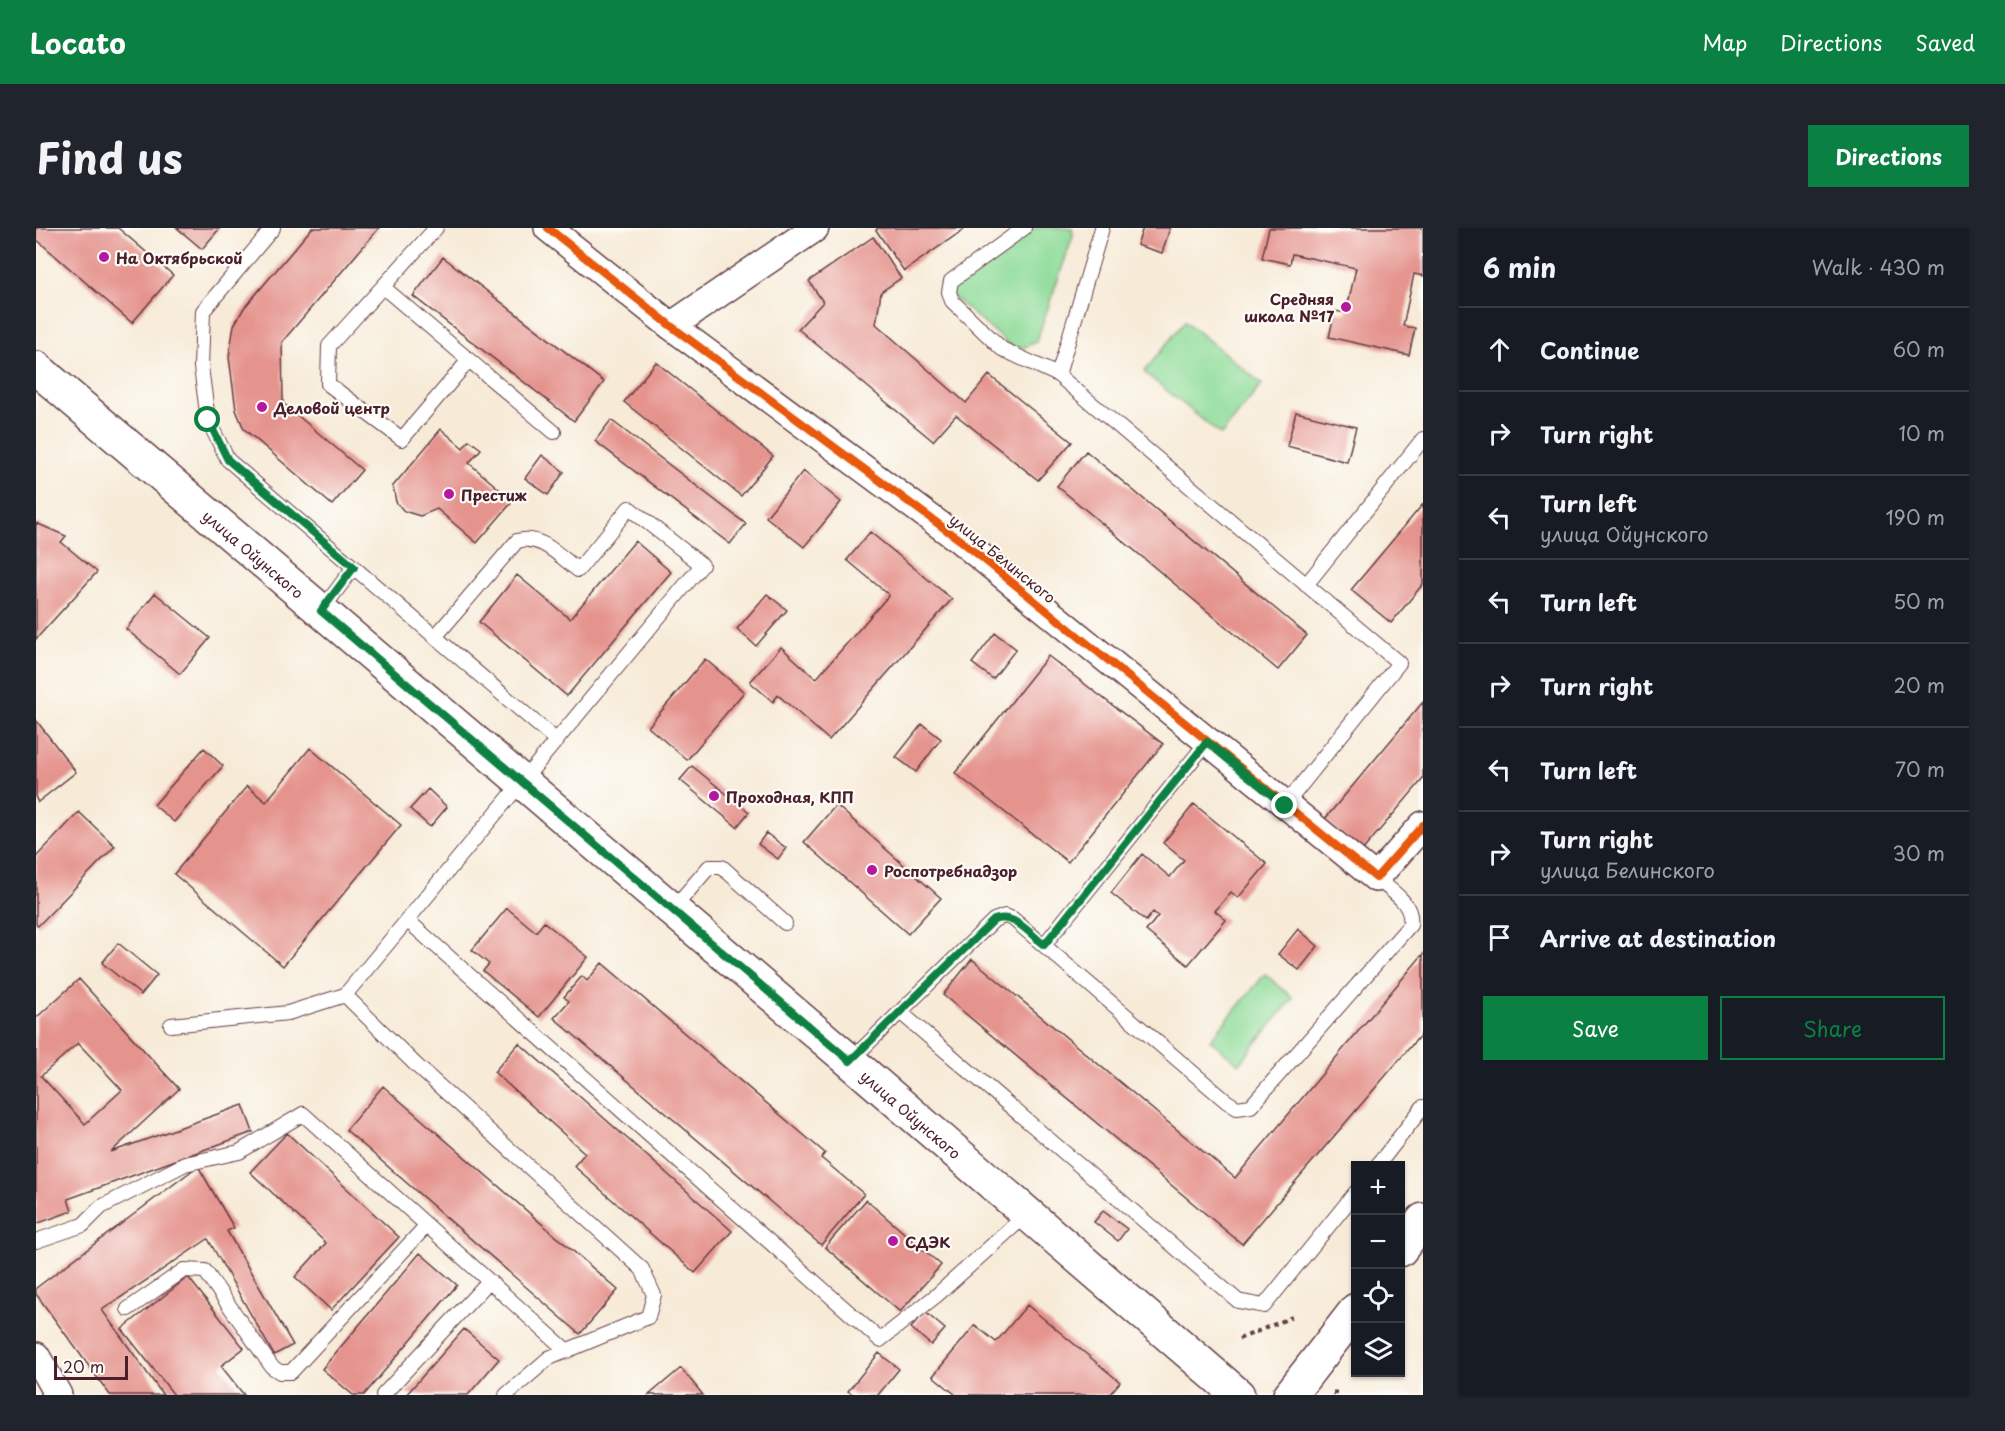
<!DOCTYPE html>
<meta charset="utf-8">
<style>
:root{--surface:#171b24;--page:#20242c;--text:#f1f3f6;--muted:#9ea1a6;--line:#363941;--accent:#0b8043}
body{margin:0;font-family:"Playpen Sans",sans-serif;background:var(--page);color:var(--text)}
.controls{position:absolute;right:18px;bottom:18px;display:grid;overflow:hidden;border-radius:0px;box-shadow:0 2px 4px #0004}
.controls button{width:54px;height:54px;display:grid;place-items:center;padding:0;border:0;border-bottom:2px solid var(--line);background:var(--surface);color:var(--text);font:30px sans-serif}
.scale{position:absolute;left:18px;bottom:15px;width:74px;box-sizing:border-box;padding-left:6px;border:3px solid #4a1f2b;border-top:0;font-size:16px;line-height:21px;white-space:nowrap;color:#4a1f2b;-webkit-text-stroke:4px #fdfcf7;paint-order:stroke}
.stop{position:absolute;width:18px;height:18px;margin:-14px;border:4px solid #0b8043;border-radius:50%;background:#fff}
.stop.end{background:#0b8043;border-color:#fff;box-shadow:0 2px 6px #0008}
.list{margin:0;padding:0;list-style:none}
h2{display:flex;justify-content:space-between;align-items:center;height:78px;margin:0;padding:0 24px;font-size:26px}
h2 small{font-size:20px;font-weight:400;color:var(--muted)}
.list li{display:grid;grid-template-columns:39px 1fr auto;gap:18px;align-items:center;box-sizing:border-box;height:84px;padding:0 24px;border-top:2px solid var(--line)}
.list b{display:block;font-size:22px;white-space:nowrap}
.list p{margin:0;font-size:20px;white-space:nowrap;color:var(--muted)}
.list em{font-size:20px;font-style:normal;color:var(--muted)}
.actions{display:flex;gap:12px;padding:18px 24px}
.actions a{flex:1;padding:14px 0;border:2px solid var(--accent);border-radius:0px;text-align:center;font-size:21px;color:var(--accent)}
.actions .main{background:var(--accent);color:#fff}
.icon{flex:none;width:33px;height:33px;fill:none;stroke:currentColor;stroke-width:2;stroke-linecap:round;stroke-linejoin:round}
.map{position:relative;flex:none;width:1387px;height:1167px;overflow:hidden;border-radius:0px}
header{display:flex;align-items:center;gap:36px;box-sizing:border-box;height:84px;padding:0 30px;background:var(--accent);color:#fff}
header strong{font-size:28px}
nav{display:flex;gap:33px;margin-inline-start:auto;font-size:21px}
.intro{display:flex;align-items:center;justify-content:space-between;box-sizing:border-box;height:144px;padding:0 36px}
h1{margin:0;font-size:42px}
.button{padding:15px 27px;border-radius:0px;background:var(--accent);color:#fff;font-size:21px;font-weight:700}
main{display:flex;gap:36px;padding:0 36px}
aside{flex:1;background:var(--surface);border-radius:0px;box-shadow:0 2px 4px #0004}
.map>svg:first-child{display:block}
</style>
<header>
<strong>Locato</strong>
<nav><a>Map</a><a>Directions</a><a>Saved</a></nav>
</header>
<div class="intro"><h1>Find us</h1><a class="button">Directions</a></div>
<main>
<div class="map">
<svg width="1387" height="1167" viewBox="0 0 1387 1167">
<rect width="100%" height="100%" fill="#fdfcf7"/>
<filter id="ink" filterUnits="userSpaceOnUse"><feTurbulence type="fractalNoise" baseFrequency=".0167" numOctaves="2"/><feDisplacementMap in="SourceGraphic" scale="12" xChannelSelector="R" yChannelSelector="G"/><feConvolveMatrix kernelMatrix="1 2 1 2 8 2 1 2 1" color-interpolation-filters="sRGB"/></filter>
<filter id="wash" filterUnits="userSpaceOnUse"><feTurbulence type="fractalNoise" baseFrequency=".008" numOctaves="4" result="noise"/><feDisplacementMap in="SourceGraphic" scale="24" xChannelSelector="R" yChannelSelector="G"/><feGaussianBlur stdDeviation="1.35" result="paint"/><feColorMatrix in="noise" values="0 0 0 0 0 0 0 0 0 0 0 0 0 0 0 0 0 1.4 0 .05"/><feComposite in="paint" operator="in"/></filter>
<g filter="url(#wash)">
<rect width="100%" height="100%" fill="#f7ebd8"/>
<path fill="#8fdc9a" stroke="#6c7e62" stroke-width="1.5" d="M992 0H1036L1037 8 1000 114 989 119 977 120 909 62Z
M1149 93 1226 156 1185 207 1108 144Z
M1229 746 1257 770 1203 836 1174 812Z"/>
<g id="blocks">
<path fill="#e5938d" fill-rule="evenodd" d="M0 0H82L137 47 96 95 0 11Z
M141 0H184L166 21Z
M276 0H343L246 114 247 175 326 242 296 277 208 201 200 182 193 129 198 97 208 80Z
M842 0H930L868 43 840 2Z
M1107 0H1134L1126 25 1101 17Z
M1233 0H1387V48L1378 46 1367 98 1379 100 1373 127 1293 109 1299 83 1310 85 1320 40 1256 26 1254 36 1226 30Z
M837 9 865 50 845 64 840 96 930 175 953 147 1036 214 1002 252 920 187 897 213 762 101 787 74 773 53Z
M407 29 568 154 538 193 377 68Z
M620 134 737 228 705 268 588 174Z
M1260 184 1320 199 1311 234 1251 218Z
M575 192 710 296 694 316 559 213Z
M405 201 427 220 433 212 445 221 433 235 477 273 441 315 401 281 384 288 368 283 360 274 357 258Z
M1050 223 1271 407 1242 442 1021 258Z
M506 227 528 244 512 267 489 250Z
M767 243 805 274 768 319 730 289Z
M1387 276V356L1355 395 1315 362Z
M0 295 30 308 25 314 61 344 0 411Z
M834 304 916 371 793 512 742 467 737 474 714 454 745 419 780 451 853 367 811 332Z
M599 313 635 344 531 468 443 394 481 347 534 391Z
M119 365 174 410 144 446 90 401Z
M731 366 751 382 720 418 701 401Z
M959 405 980 421 957 451 936 435Z
M1012 428 1127 516 1032 634 919 545Z
M669 431 708 464 651 532 612 499Z
M1387 474V551L1326 623 1288 592Z
M0 492 40 544 2 574 0 571Z
M886 496 905 511 880 544 860 529Z
M168 520 187 538 138 594 118 577Z
M274 520 365 597 247 738 138 646 211 558 230 574Z
M656 538 713 584 701 599 644 552Z
M392 561 411 579 394 599 374 581Z
M1158 576 1231 636 1202 670 1195 664 1179 683 1190 692 1152 737 1110 703 1122 688 1117 684 1110 693 1075 665 1106 626 1134 649 1148 632 1127 615Z
M800 577 905 670 872 706 768 614Z
M43 584 79 618 2 698 0 696V629Z
M730 605 750 620 742 631 722 616Z
M471 680 500 704 508 694 552 729 503 789 447 743 453 736 436 722Z
M1262 701 1282 718 1263 742 1242 726Z
M82 715 121 747 105 767 66 735Z
M1387 726V804L1206 1016 907 767 936 731 1199 950Z
M566 735 789 925 785 930 828 966 785 1017 518 790 533 773 528 769 546 748 551 753Z
M43 751 143 861 75 924 207 877 217 904 32 971 36 983 0 996V790ZM42 815 86 862 49 896 5 848Z
M483 815 696 1003 659 1045 538 938 549 925 458 844Z
M347 858 582 1062 544 1106 310 902Z
M251 905 363 1009 295 1082 259 1049 290 1015 214 944Z
M162 938 198 1000 191 1003 257 1117 238 1127 172 1011 66 1082 127 1167H74L0 1066V1060Z
M830 972 905 1037 864 1084 789 1019Z
M1067 983 1091 1001 1082 1013 1058 994Z
M384 1025 421 1057 328 1167H317L286 1141Z
M152 1049 208 1120 185 1138 208 1167H138L86 1101Z
M991 1077 1084 1154 1073 1167H920L897 1148 939 1097 960 1114Z
M889 1084 909 1101 895 1117 875 1100Z
M428 1101 463 1131 432 1167H370Z
M843 1125 863 1141 842 1167H818L812 1163Z
M645 1140 667 1167H613Z"/>
</g>
</g>
<g filter="url(#ink)">
<use href="#blocks" fill-opacity="0" stroke="#643e45" stroke-width="1.5"/>
<g fill="none" stroke-linecap="round" stroke-linejoin="round">
<defs>
<path id="service" d="M237 0 167 83 165 139 172 192 192 232 521 513
M988 0 915 53 913 64 916 73 966 121 1022 147 1363 435 1249 577
M347 59 433 132 366 211 292 156 293 118 400 0
M433 132 518 204
M1022 147 1066 0
M1270 357 1387 211
M285 383 318 339
M636 682 673 639H686L749 695
M371 692 844 1112 901 1067 991 986
M1008 717 1171 514
M309 767 380 837 606 1041 618 1067 612 1089 513 1130 470 1167
M864 784 1202 1073 1228 1078 1320 964
M135 797 252 785 309 767 666 337 593 280 542 342C523 328 505 306 481 313L399 409
M814 833 958 692 969 688 977 691 1190 873 1201 880 1215 878 1374 697C1378 675 1355 663 1340 650
M1341 938 1387 879
M0 1013 47 997 65 979 149 936 203 924 267 886 531 1123
M92 1081 148 1042 169 1043 236 1139 244 1144H255L391 997
M347 1167 453 1053"/>
<path id="minor" d="M512 0 635 98 924 312 1340 650 1387 597
M635 98 779 0
M0 1128 22 1167"/>
<g id="secondary">
<path id="s1" d="M0 140 814 833 1202 1167"/>
</g>
<path id="primary" d="M1364 1022 1387 992
M1254 1167 1320 1082"/>
</defs>
<use href="#service" stroke="#643e45" stroke-width="16"/>
<use href="#minor" stroke="#643e45" stroke-width="30"/>
<use href="#secondary" stroke="#643e45" stroke-width="36"/>
<use href="#primary" stroke="#643e45" stroke-width="36"/>
<path stroke="#643e45" stroke-width="4" stroke-dasharray="4.5 4.5" stroke-linecap="butt" d="M1203 1111 1256 1089
M1299 1167V1158"/>
<use href="#service" stroke="#fff" stroke-width="14"/>
<use href="#minor" stroke="#fff" stroke-width="27"/>
<use href="#secondary" stroke="#fff" stroke-width="33"/>
<use href="#primary" stroke="#fff" stroke-width="33"/>
<defs>
<path id="cycleway" d="M512 0 635 98 924 312 1340 650 1387 597"/>
</defs>
<use href="#cycleway" stroke="#fdfcf7" stroke-width="11"/>
<use href="#cycleway" stroke="#e8590c" stroke-width="8"/>
</g>
</g>
<g fill="none" stroke-linecap="round" stroke-linejoin="round" filter="url(#ink)">
<path stroke="#0b8043" stroke-width="8" d="M172 192 192 232 318 339 285 383 814 833 958 692C979 685 993 705 1008 717L1171 514 1249 578"/>
</g>
<g fill="#b5179e" stroke="#fdfcf7" stroke-width="2">
<circle cx="68" cy="29" r="6"/>
<circle cx="1310" cy="79" r="6"/>
<circle cx="226" cy="179" r="6"/>
<circle cx="413" cy="266" r="6"/>
<circle cx="678" cy="568" r="6"/>
<circle cx="836" cy="642" r="6"/>
<circle cx="857" cy="1013" r="6"/>
</g>
<g text-anchor="middle" dominant-baseline="central" stroke-width="4.5" stroke-linejoin="round" paint-order="stroke">
<g font-size="15" font-weight="bold" fill="#4a1f2b" stroke="#fdfcf7" text-anchor="start">
<text x="80" y="29">На Октябрьской</text>
<text x="1298" y="70" text-anchor="end">Средняя<tspan x="1298" dy="17">школа №17</tspan></text>
<text x="238" y="179">Деловой центр</text>
<text x="425" y="266">Престиж</text>
<text x="690" y="568">Проходная, КПП</text>
<text x="848" y="642">Роспотребнадзор</text>
<text x="869" y="1013">СДЭК</text>
</g>
<g font-size="15" fill="#4a1f2b" stroke="#fdfcf7">
<text stroke="none"><textPath href="#s1" startOffset="286">улица Ойунского</textPath></text>
<text transform="translate(967 330) rotate(39)">улица Белинского</text>
<text stroke="none"><textPath href="#s1" startOffset="1150">улица Ойунского</textPath></text>
</g>
</g>
</svg>
<div class="controls">
<button>+</button>
<button>−</button>
<button><svg class="icon" aria-label="locate" viewBox="0 0 24 24"><circle cx="12" cy="12" r="6"/><path d="M12 2v4M12 18v4M2 12h4M18 12h4"/></svg></button>
<button><svg class="icon" aria-label="layers" viewBox="0 0 24 24"><path d="M12 4l9 5-9 5-9-5zM3 14l9 5 9-5"/></svg></button>
</div>
<div class="scale">20 m</div>
<div class="stop" style="left:172px;top:192px"></div>
<div class="stop end" style="left:1249px;top:578px"></div>
</div>
<aside>
<h2>6 min<small>Walk · 430 m</small></h2>
<ul class="list">
<li><svg class="icon" aria-label="ahead" viewBox="0 0 24 24"><path d="M12 20V5M6 11l6-6 6 6"/></svg><div><b>Continue</b></div><em>60 m</em></li>
<li><svg class="icon" aria-label="right" viewBox="0 0 24 24"><path d="M7 20v-9h11M14 6l5 5-5 5"/></svg><div><b>Turn right</b></div><em>10 m</em></li>
<li><svg class="icon" aria-label="left" viewBox="0 0 24 24"><path d="M17 20v-9H6M10 6l-5 5 5 5"/></svg><div><b>Turn left</b><p>улица Ойунского</p></div><em>190 m</em></li>
<li><svg class="icon" aria-label="left" viewBox="0 0 24 24"><path d="M17 20v-9H6M10 6l-5 5 5 5"/></svg><div><b>Turn left</b></div><em>50 m</em></li>
<li><svg class="icon" aria-label="right" viewBox="0 0 24 24"><path d="M7 20v-9h11M14 6l5 5-5 5"/></svg><div><b>Turn right</b></div><em>20 m</em></li>
<li><svg class="icon" aria-label="left" viewBox="0 0 24 24"><path d="M17 20v-9H6M10 6l-5 5 5 5"/></svg><div><b>Turn left</b></div><em>70 m</em></li>
<li><svg class="icon" aria-label="right" viewBox="0 0 24 24"><path d="M7 20v-9h11M14 6l5 5-5 5"/></svg><div><b>Turn right</b><p>улица Белинского</p></div><em>30 m</em></li>
<li><svg class="icon" aria-label="arrive" viewBox="0 0 24 24"><path d="M6 21V4h12l-3 4 3 4H6"/></svg><div><b>Arrive at destination</b></div></li>
</ul>
<div class="actions"><a class="main">Save</a><a>Share</a></div>
</aside>
</main>
